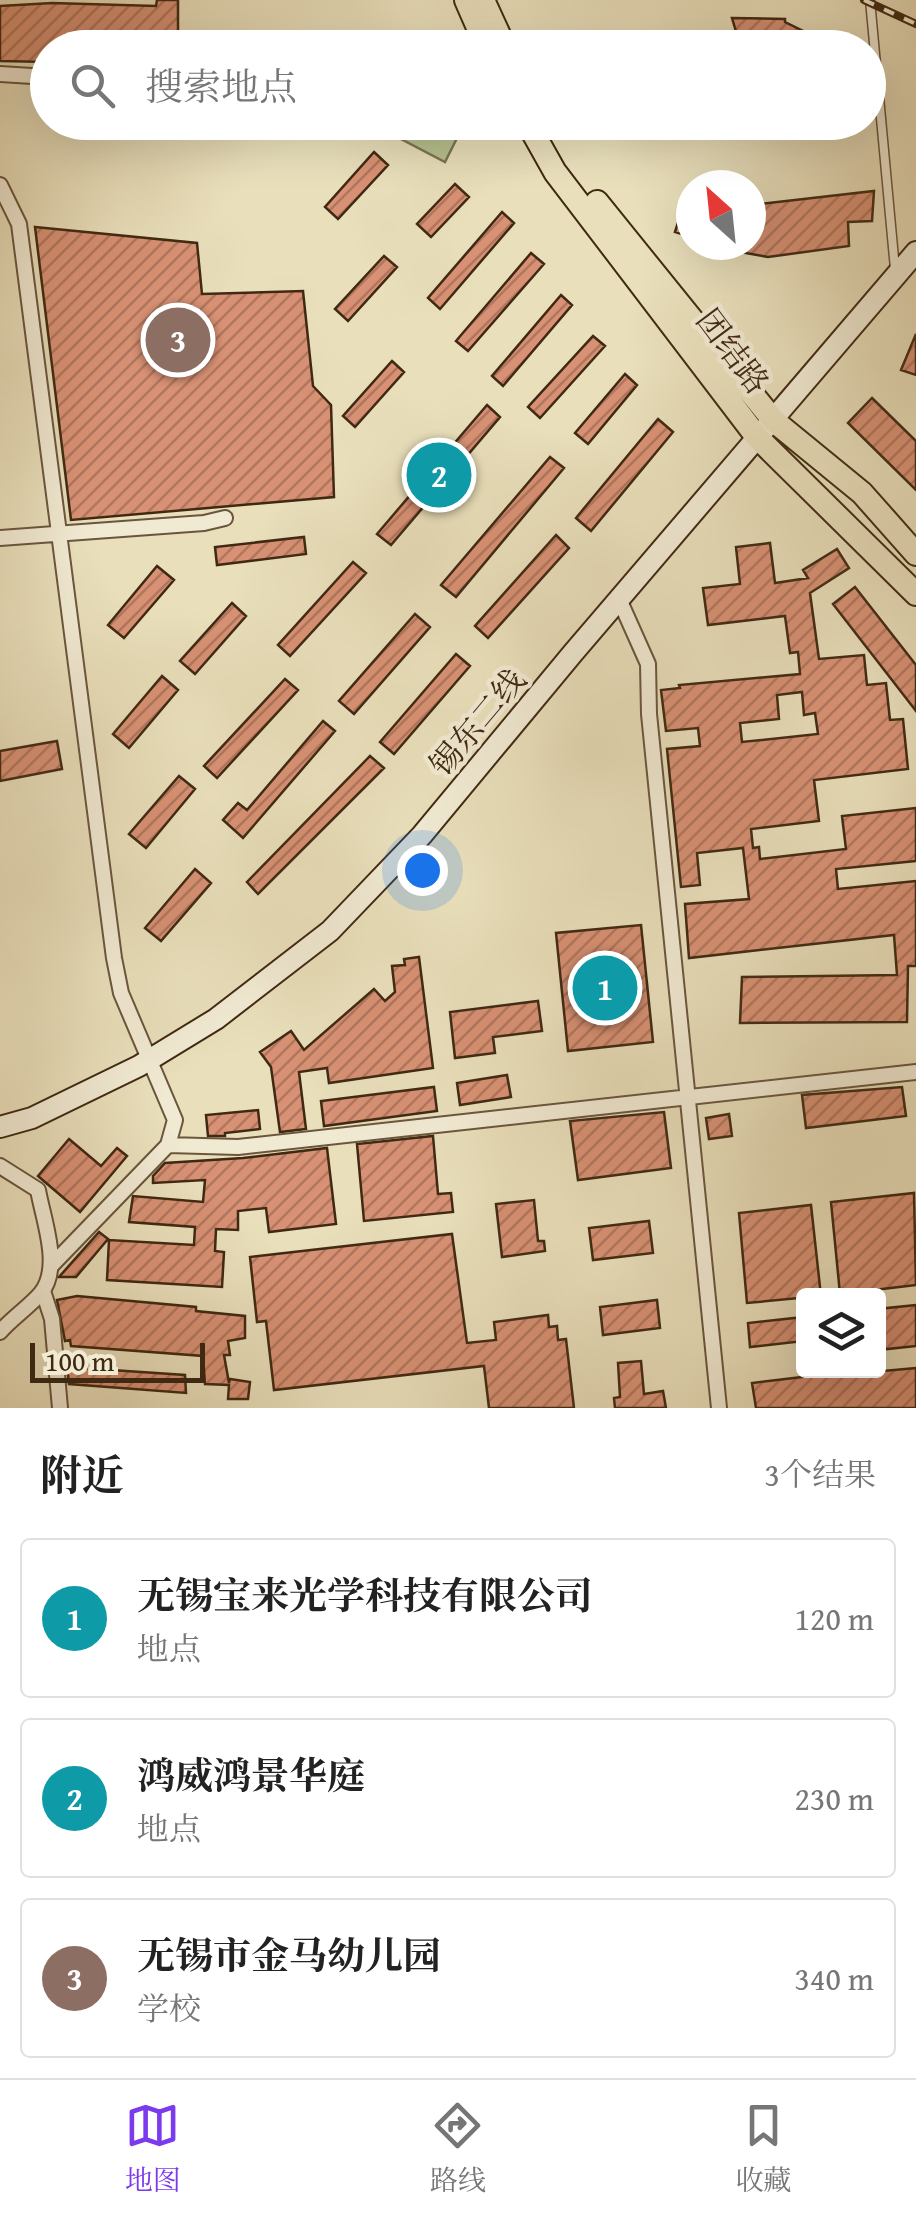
<!DOCTYPE html>
<html lang="zh">
<meta charset="utf-8">
<style>
:root{--surface:#fff;--page:#f2f2f2;--text:#222;--muted:#767676;--line:#e0e0e0;--accent:#7c3aed}
body{margin:0;font-family:"Gentium Book Plus","Noto Serif SC",serif;background:var(--page);color:var(--text)}
.controls{position:absolute;right:30px;bottom:30px;display:grid;overflow:hidden;border-radius:10px;box-shadow:0 10px 40px #0002}
.controls button{width:90px;height:90px;display:grid;place-items:center;padding:0;border:0;border-bottom:2px solid var(--line);background:var(--surface);color:var(--text);font:50px sans-serif}
.compass{position:absolute;left:676px;top:170px;width:90px;height:90px;border-radius:50%;background:var(--surface);box-shadow:0 10px 40px #0002;rotate:333deg}
.scale{position:absolute;left:30px;bottom:25px;width:175px;box-sizing:border-box;padding-left:10px;border:5px solid #402913;border-top:0;font-size:28px;line-height:35px;white-space:nowrap;color:#402913;-webkit-text-stroke:8px #f1ead3;paint-order:stroke}
.you{position:absolute;left:422px;top:870px;width:35px;height:35px;margin:-25px;border:8px solid #fff;border-radius:50%;background:#1a73e8;box-shadow:0 0 0 15px #1a73e833}
.badge{display:grid;place-items:center;width:65px;height:65px;border-radius:50%;background:var(--accent);color:#fff;font-size:32px;font-weight:700}
.pin{position:absolute;translate:-50% -50%;border:5px solid #fff;box-shadow:0 2px 10px #0006}
.list{margin:0;padding:0;list-style:none}
h2{display:flex;justify-content:space-between;align-items:center;height:130px;margin:0;padding:0 40px;font-size:42px}
h2 small{font-size:32px;font-weight:400;color:var(--muted)}
.list li{display:grid;grid-template-columns:65px 1fr auto;gap:30px;align-items:center;box-sizing:border-box;height:160px;margin:0 20px 20px;padding:0 20px;border:2px solid var(--line);border-radius:10px}
.list b{display:block;font-size:38px;white-space:nowrap}
.list p{margin:0;font-size:32px;white-space:nowrap;color:var(--muted)}
.list em{font-size:32px;font-style:normal;color:var(--muted)}
.icon{flex:none;width:55px;height:55px;fill:none;stroke:currentColor;stroke-width:2;stroke-linecap:round;stroke-linejoin:round}
.map{position:relative;flex:none;width:916px;height:1408px;overflow:hidden}
.search{position:absolute;background:var(--surface);box-shadow:0 10px 40px #0002;left:30px;right:30px;top:30px;height:110px;display:flex;align-items:center;gap:25px;box-sizing:border-box;padding:0 35px;border-radius:55px;color:var(--muted);font-size:38px}
.sheet{height:670px;background:var(--surface)}
nav{display:flex;justify-content:space-around;align-items:center;box-sizing:border-box;height:140px;border-top:2px solid var(--line);background:var(--surface);font-size:28px;color:var(--muted)}
nav a{display:grid;justify-items:center;gap:5px}
nav .on{color:var(--accent)}
.map>svg:first-child{display:block}
</style>
<div class="map">
<svg width="916" height="1408" viewBox="0 0 916 1408">
<defs>
<pattern id="building-hatch" width="6" height="6" patternUnits="userSpaceOnUse" patternTransform="scale(2.5)"><rect width="6" height="6" fill="#d89174"/><path d="M-1 1l2-2M0 6l6-6M5 7l2-2" fill="none" stroke="#b1765e"/></pattern>
</defs>
<rect width="100%" height="100%" fill="#e9dfbb"/>
<filter id="stains"><feTurbulence type="fractalNoise" baseFrequency=".002" numOctaves="4"/><feColorMatrix values="0 0 0 0 .2 0 0 0 0 .09 0 0 0 0 .02 0 0 0 .5 -.17"/></filter>
<radialGradient id="worn" r=".72"><stop offset=".6" stop-color="#630" stop-opacity="0"/><stop offset="1" stop-color="#630" stop-opacity=".3"/></radialGradient>
<path fill="#b8c18f" stroke="#7c7551" stroke-width="2.5" d="M410 123H428L457 138 445 162 401 139Z"/>
<path fill="url(#building-hatch)" stroke="#402913" stroke-width="2.5" fill-rule="evenodd" d="M157 0H178V48H48V62L0 61V6L52 3 156 6Z
M732 18 785 19V22L838 48H815L796 38H738Z
M374 152 388 165 338 219 325 207Z
M455 184 469 197 431 237 417 224Z
M874 191 872 221 848 222 849 246 768 257 729 250 730 245H751V205Z
M682 210 691 212V237L675 232Z
M502 212 514 223 440 309 428 298Z
M35 227 197 243 202 294 303 291 313 386 331 405 334 497 71 520Z
M531 253 544 264 468 351 456 341Z
M384 256 397 267 348 321 335 309Z
M561 295 572 305 503 386 492 376Z
M916 334V375L901 370Z
M593 336 605 346 540 418 528 407Z
M392 361 404 372 355 427 343 416Z
M625 374 637 385 588 444 575 433Z
M872 398 916 441V490L848 423Z
M487 405 500 417 391 545 377 534Z
M658 419 673 432 591 531 576 518Z
M550 457 564 468 456 597 441 585Z
M556 535 569 548 488 638 475 626Z
M304 537 306 554 217 565 215 547Z
M770 543 775 583 808 578 803 570 837 549 849 568 810 593 819 659 864 655 867 685 886 683 890 720 903 719 908 769 814 780 819 821 751 829 753 848 759 847 760 859 846 849 842 816 916 808V861L836 869 838 889 916 881V966H908L907 1022 740 1023 742 977 897 975 894 935 689 958 685 904 749 899 743 848 697 853 700 885 681 887 667 749 700 746 698 728 666 731 661 690 680 688 679 685 800 674 798 652 790 653 785 616 708 625 703 588 740 584 736 547ZM802 692 804 715 815 713 818 734 742 742 740 723 779 719 777 695Z
M353 562 366 573 290 656 278 645Z
M157 566 174 580 124 638 108 625Z
M855 587 916 665V711L833 604Z
M232 603 246 616 195 674 180 661Z
M415 614 430 627 354 714 339 701Z
M456 654 470 666 394 754 380 742Z
M162 676 178 690 129 748 113 734Z
M285 679 298 690 217 778 204 766Z
M323 721 335 731 243 838 223 820 238 803 247 810Z
M57 741 62 769 0 781V751Z
M370 756 384 768 258 894 247 882Z
M179 776 195 789 146 848 129 834Z
M195 869 211 883 161 941 145 928Z
M641 925 653 1042 568 1051 556 933Z
M419 957 433 1068 329 1083 327 1068 299 1072 306 1129 280 1132 271 1067 260 1052 291 1031 304 1050 374 989 385 1001 395 992 392 966 405 965 404 959Z
M538 1001 542 1031 493 1037 495 1053 455 1058 450 1012Z
M507 1075 511 1097 460 1105 457 1083Z
M434 1087 437 1111 324 1126 321 1101Z
M902 1087 906 1116 806 1128 802 1095Z
M258 1110 260 1129 225 1133V1136H208L206 1115Z
M664 1112 671 1168 578 1180 570 1121Z
M729 1114 732 1136 709 1139 706 1118Z
M433 1136 438 1194 451 1193 453 1212 364 1221 357 1144Z
M69 1139 101 1166 117 1148 127 1156 80 1212 38 1176Z
M327 1148 336 1224 269 1232 266 1208 238 1211V1230L216 1229 215 1251 224 1252 222 1287 107 1280 109 1240 194 1245 195 1227 129 1222 133 1196 203 1202 205 1180 153 1183V1176L165 1163 243 1158Z
M914 1193 916 1285 840 1294 831 1202Z
M534 1200 538 1241H544L545 1251 502 1257 496 1204Z
M811 1205 821 1296 747 1303 739 1213Z
M649 1221 653 1253 593 1260 589 1228Z
M99 1232 108 1239 76 1277H59Z
M452 1234 467 1343 496 1340 494 1322 548 1315 549 1327 557 1326 558 1340 566 1339 574 1408H489L484 1366 274 1390 266 1321 257 1322 250 1257Z
M77 1296 196 1307V1311L245 1316V1338L228 1341 230 1355H224L229 1383 230 1379 250 1382 248 1399H228L229 1385 205 1384 203 1356 71 1346 70 1340 65 1341 57 1300Z
M657 1300 660 1328 603 1335 600 1307Z
M916 1305V1346L878 1350V1309Z
M804 1317V1341L750 1347 748 1323Z
M641 1361 644 1394 663 1391 666 1408H615L614 1398 620 1397 618 1363Z
M67 1367 185 1375 186 1393 69 1384Z
M916 1368V1408H756L752 1383 828 1374V1376Z"/>
<g fill="none" stroke-linecap="round" stroke-linejoin="round">
<defs>
<path id="lane" d="M870 0 895 269"/>
<path id="street" d="M0 74 48 77
M0 185 19 224 114 958 121 993 175 1120 168 1145 52 1265
M0 538 204 523 225 518
M619 599 648 664 649 714 719 1408
M168 1145 238 1147 916 1072
M0 1166 38 1190C43 1219 62 1267 41 1293 29 1307 12 1318 0 1332
M43 1291 52 1319 60 1408"/>
<path id="secondary" d="M0 1127 32 1118 139 1066 216 1019 330 931 422 835 573 653 916 252"/>
<path id="primary" d="M466 0 487 48
M483 0 505 48
M527 122 555 172 757 437 916 594
M597 202 774 421 862 493 916 554"/>
</defs>
<use href="#lane" stroke="#6a563d" stroke-width="11"/>
<use href="#street" stroke="#6a563d" stroke-width="18"/>
<use href="#secondary" stroke="#402913" stroke-width="24"/>
<use href="#primary" stroke="#402913" stroke-width="26"/>
<use href="#lane" stroke="#f1ead3" stroke-width="8"/>
<use href="#street" stroke="#f1ead3" stroke-width="14"/>
<use href="#secondary" stroke="#f1ead3" stroke-width="20"/>
<use href="#primary" stroke="#e9dfbb" stroke-width="22"/>
<defs>
<path id="rail" d="M864 0 916 24"/>
</defs>
<use href="#rail" stroke="#402913" stroke-width="8"/>
<use href="#rail" stroke="#f1ead3" stroke-width="4" stroke-dasharray="11" stroke-linecap="butt"/>
</g>
<g text-anchor="middle" dominant-baseline="central" stroke-width="9" stroke-linejoin="round" paint-order="stroke">
<g font-size="32" fill="#402913" stroke="#f1ead3">
<text transform="translate(733 351) rotate(53)">团结路</text>
<text transform="translate(477 722) rotate(-50)">锡东二线</text>
</g>
</g>
<rect width="100%" height="100%" filter="url(#stains)"/>
<rect width="100%" height="100%" fill="url(#worn)"/>
</svg>
<div class="controls">
<button><svg class="icon" aria-label="layers" viewBox="0 0 24 24"><path d="M12 4l9 5-9 5-9-5zM3 14l9 5 9-5"/></svg></button>
</div>
<svg class="compass" viewBox="-18 -18 36 36"><path d="M0-13l5 13h-10z" fill="#e53935"/><path d="M0 13l5-13h-10z" fill="#767676"/></svg>
<div class="scale">100 m</div>
<div class="you"></div>
<div class="pin badge" style="left:605px;top:988px;background:#0f9aa8">1</div>
<div class="pin badge" style="left:439px;top:475px;background:#0f9aa8">2</div>
<div class="pin badge" style="left:178px;top:340px;background:#8d6e63">3</div>
<div class="search"><svg class="icon" aria-label="search" viewBox="0 0 24 24"><circle cx="10" cy="10" r="6"/><path d="M15 15l6 6"/></svg>搜索地点</div>
</div>
<section class="sheet">
<h2>附近<small>3个结果</small></h2>
<ul class="list">
<li><span class="badge" style="background:#0f9aa8">1</span><div><b>无锡宝来光学科技有限公司</b><p>地点</p></div><em>120 m</em></li>
<li><span class="badge" style="background:#0f9aa8">2</span><div><b>鸿威鸿景华庭</b><p>地点</p></div><em>230 m</em></li>
<li><span class="badge" style="background:#8d6e63">3</span><div><b>无锡市金马幼儿园</b><p>学校</p></div><em>340 m</em></li>
</ul>
</section>
<nav>
<a class="on"><svg class="icon" aria-label="map" viewBox="0 0 24 24"><path d="M3 6l6-2 6 2 6-2v14l-6 2-6-2-6 2zM9 4v14M15 6v14"/></svg>地图</a>
<a><svg class="icon" aria-label="directions" viewBox="0 0 24 24"><path d="M12 3l9 9-9 9-9-9zM9 14v-3h6M13 9l2 2-2 2"/></svg>路线</a>
<a><svg class="icon" aria-label="saved" viewBox="0 0 24 24"><path d="M7 4h10v16l-5-4-5 4z"/></svg>收藏</a>
</nav>
